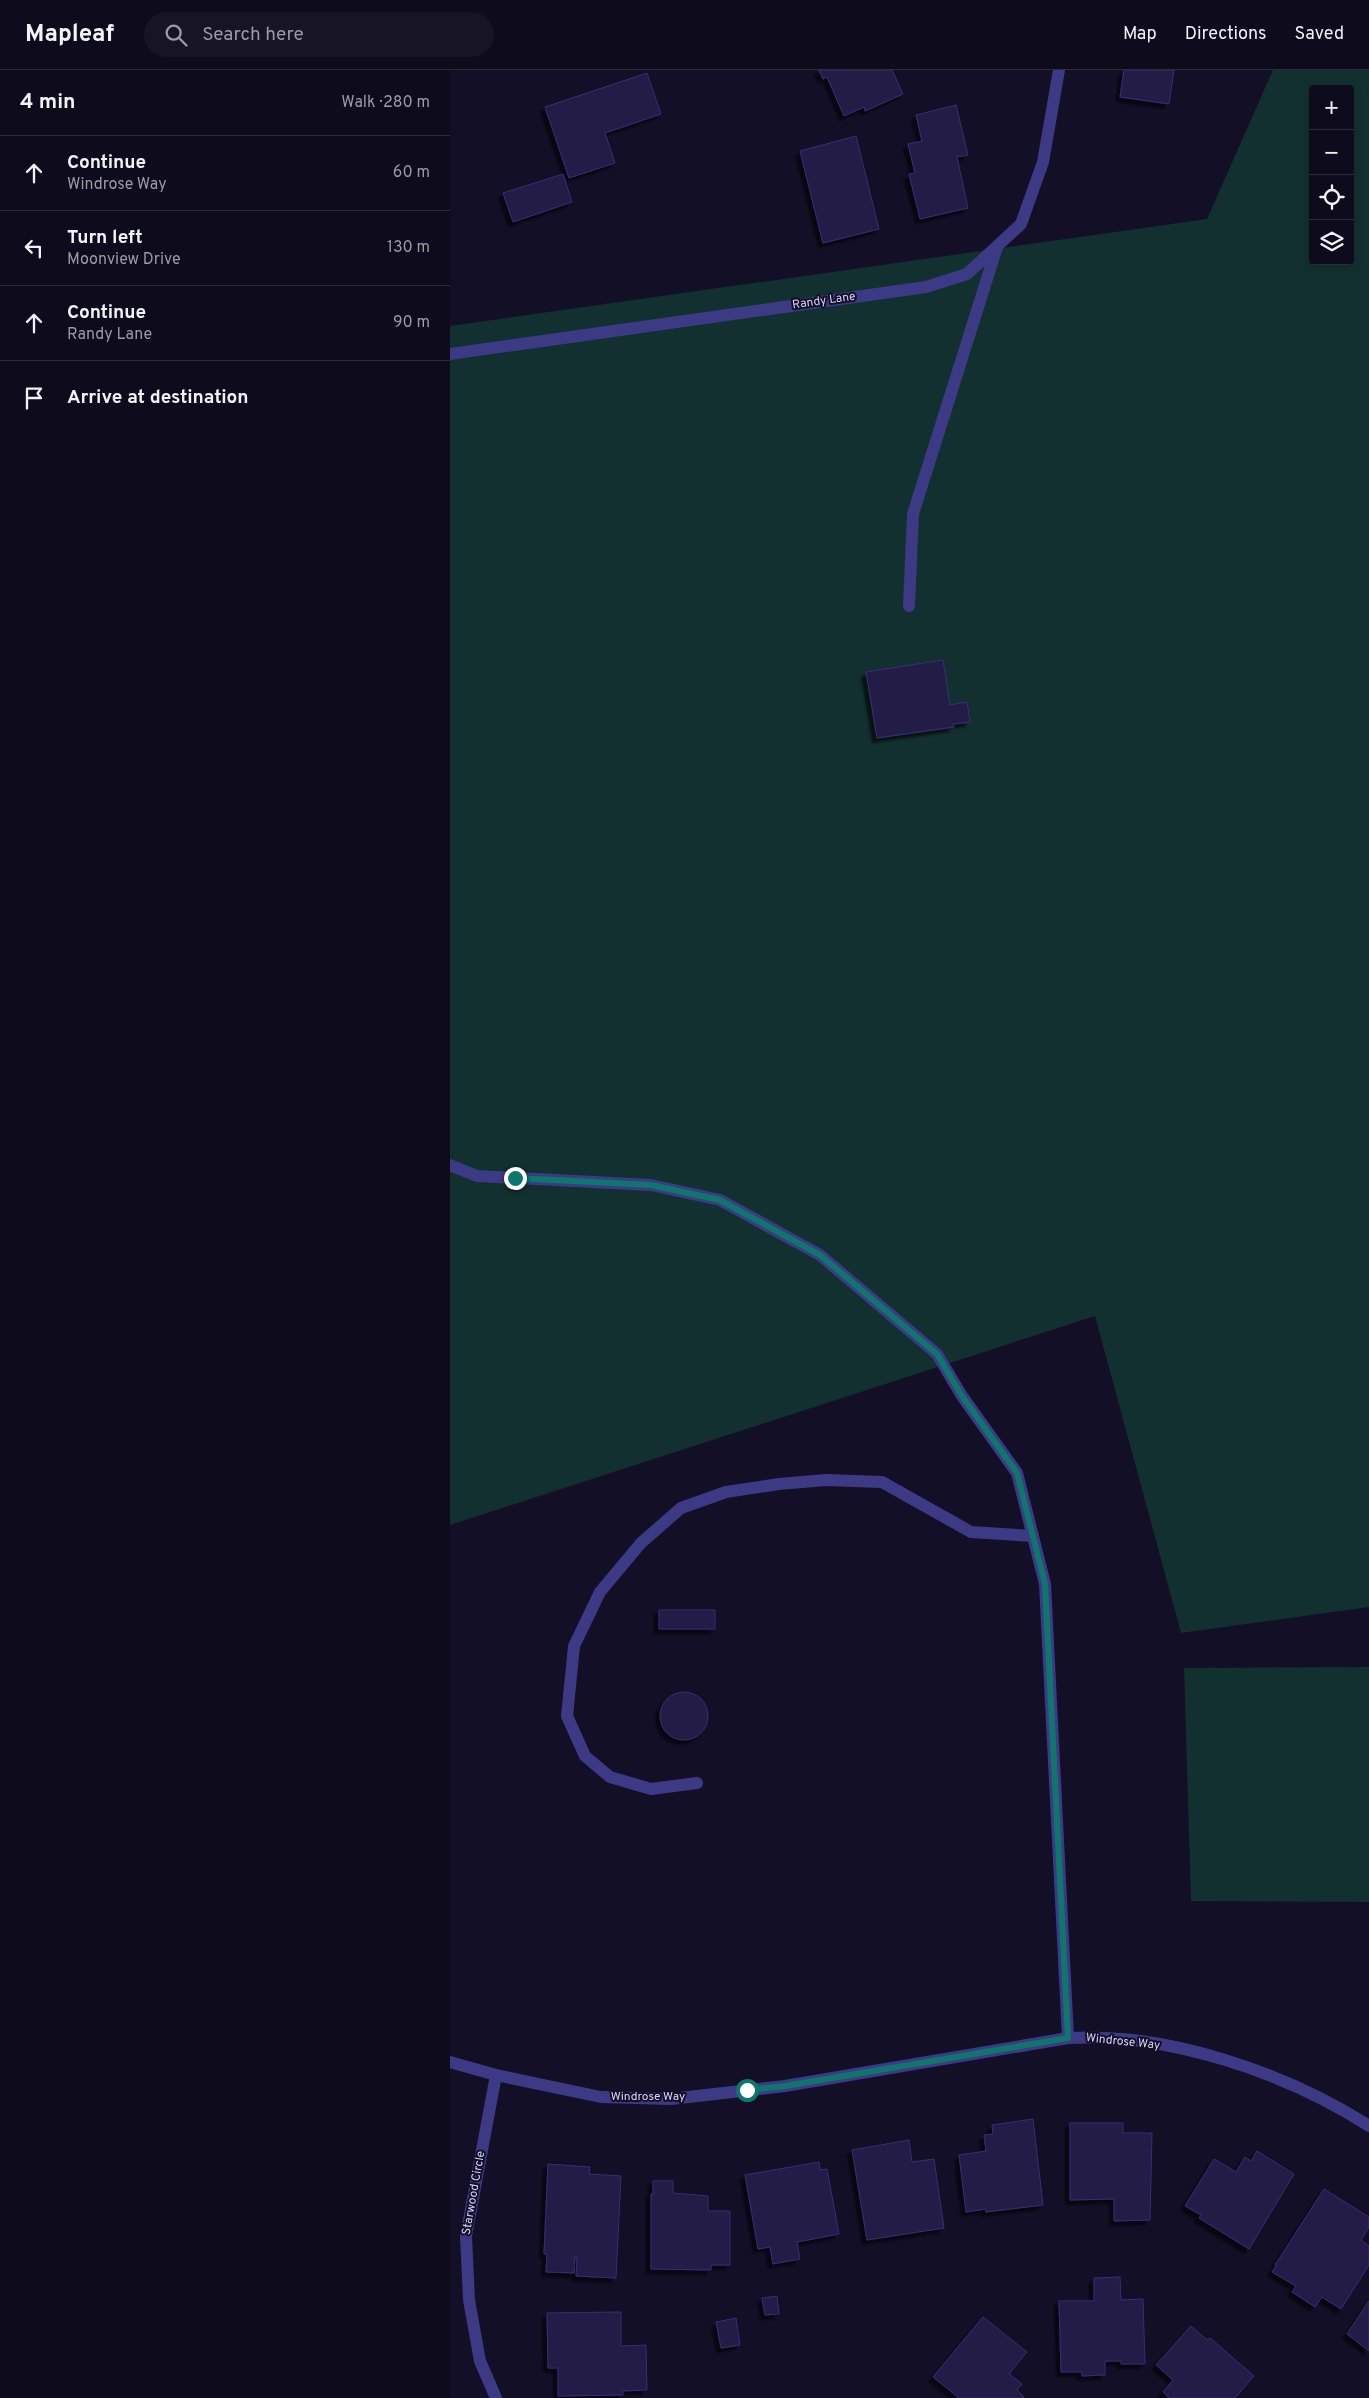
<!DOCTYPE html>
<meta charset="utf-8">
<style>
:root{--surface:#0e0b1c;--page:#171425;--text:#f1f3f6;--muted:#9b9ba3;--line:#2e2b3b}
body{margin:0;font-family:Overpass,sans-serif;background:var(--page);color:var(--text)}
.controls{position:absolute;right:15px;top:15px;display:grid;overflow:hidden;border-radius:5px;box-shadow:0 2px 8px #0003}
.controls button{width:45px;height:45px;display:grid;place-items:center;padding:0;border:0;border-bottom:1px solid var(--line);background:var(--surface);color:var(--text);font:25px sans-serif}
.stop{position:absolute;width:15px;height:15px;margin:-11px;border:4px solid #0f766e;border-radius:50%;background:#fff}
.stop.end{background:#0f766e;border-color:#fff;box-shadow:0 1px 5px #0008}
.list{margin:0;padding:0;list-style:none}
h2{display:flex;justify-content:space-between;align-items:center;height:65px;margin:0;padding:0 20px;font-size:21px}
h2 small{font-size:16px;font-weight:400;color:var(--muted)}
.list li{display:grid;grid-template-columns:32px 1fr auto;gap:15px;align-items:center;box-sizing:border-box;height:75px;padding:0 20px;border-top:1px solid var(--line)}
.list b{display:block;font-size:19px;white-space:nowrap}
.list p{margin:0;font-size:16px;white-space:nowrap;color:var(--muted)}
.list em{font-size:16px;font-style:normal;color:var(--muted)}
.icon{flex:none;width:28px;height:28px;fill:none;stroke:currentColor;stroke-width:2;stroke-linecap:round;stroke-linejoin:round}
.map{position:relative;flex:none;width:919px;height:2328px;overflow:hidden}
header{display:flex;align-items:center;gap:30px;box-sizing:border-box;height:70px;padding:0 25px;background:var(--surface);border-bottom:1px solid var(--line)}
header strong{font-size:24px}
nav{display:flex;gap:28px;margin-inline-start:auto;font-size:18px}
.search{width:350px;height:45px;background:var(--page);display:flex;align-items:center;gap:12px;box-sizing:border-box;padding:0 18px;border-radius:28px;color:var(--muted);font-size:19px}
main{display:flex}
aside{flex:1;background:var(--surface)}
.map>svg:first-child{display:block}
</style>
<header>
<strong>Mapleaf</strong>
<div class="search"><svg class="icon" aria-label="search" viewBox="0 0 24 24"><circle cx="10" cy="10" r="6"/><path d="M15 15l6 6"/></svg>Search here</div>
<nav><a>Map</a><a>Directions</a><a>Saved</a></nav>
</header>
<main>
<aside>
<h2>4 min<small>Walk · 280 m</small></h2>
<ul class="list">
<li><svg class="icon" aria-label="ahead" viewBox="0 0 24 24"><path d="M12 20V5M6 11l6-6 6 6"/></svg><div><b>Continue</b><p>Windrose Way</p></div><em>60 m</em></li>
<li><svg class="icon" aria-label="left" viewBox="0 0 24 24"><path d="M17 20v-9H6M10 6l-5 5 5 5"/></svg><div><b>Turn left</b><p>Moonview Drive</p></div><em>130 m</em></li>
<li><svg class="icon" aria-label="ahead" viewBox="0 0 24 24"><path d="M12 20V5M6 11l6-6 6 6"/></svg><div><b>Continue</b><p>Randy Lane</p></div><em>90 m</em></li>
<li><svg class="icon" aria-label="arrive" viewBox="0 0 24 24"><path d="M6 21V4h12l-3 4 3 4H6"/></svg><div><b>Arrive at destination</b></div></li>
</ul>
</aside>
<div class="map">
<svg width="919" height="2328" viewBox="0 0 919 2328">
<defs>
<filter id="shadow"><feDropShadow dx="-4.5" dy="4.5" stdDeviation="1" flood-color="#0009"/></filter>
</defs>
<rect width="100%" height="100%" fill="#130f26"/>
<path fill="#12302f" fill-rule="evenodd" d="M823 0H919V1537L731 1563 645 1246 0 1455V256L757 149ZM863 19H900V191H863Z
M919 1597V1832L741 1831 734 1598Z"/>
<path fill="#241b47" stroke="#3b2d73" filter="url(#shadow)" d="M369 0H442L453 24 415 41 414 37 394 46 377 7 373 9Z
M674 0H724L719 34 670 27Z
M197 3 211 44 155 63 165 93 119 108 95 37Z
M506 35 518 85 507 87 518 138 470 149 459 104 465 103 458 74 472 71 466 45Z
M406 66 429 159 373 173 350 81Z
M113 104 122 132 63 152 53 123Z
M493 590 500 635 517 632 520 652 503 654 504 657 427 668 416 602Z
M209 1540H265V1559H209Z
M210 1646a24 24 0 1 1 48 0a24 24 0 1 1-48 0Z
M583 2049 593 2135 536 2142V2139L516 2142 509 2085 536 2081 534 2065 543 2064 542 2055Z
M620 2053H673V2063H702L700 2150 664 2151V2129L620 2130Z
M459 2070 462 2092 484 2089 494 2158 417 2170 402 2080Z
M807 2081 844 2104 799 2179 749 2148 751 2145 735 2136 764 2089 786 2102 795 2087 801 2091Z
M369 2092 370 2100 377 2099 389 2164 347 2172 350 2189 323 2194 320 2177 308 2179 295 2105Z
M98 2094 140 2097 139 2104 171 2106 166 2208 126 2206 127 2187H125L124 2203 96 2202 97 2184H94Z
M203 2111H223V2123L258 2126V2141H280V2195H261V2200L201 2199V2124H203Z
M874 2119 919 2147V2157L911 2170 919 2176V2195L891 2239 872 2227 865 2237 842 2222 846 2216 822 2202 826 2196 825 2195Z
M670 2207 671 2230 693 2229 695 2294H671V2291H655V2305L632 2306V2302H611L609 2231H644V2208Z
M327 2226 329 2244 315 2245 312 2228Z
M919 2231V2281L897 2264Z
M171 2242V2276L196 2275 197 2320 173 2321V2325L108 2326V2298H98L97 2243Z
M533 2247 577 2282 559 2304 572 2314 567 2320 574 2327 573 2328H509L483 2307Z
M286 2248 290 2275 271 2278 266 2252Z
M741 2256 757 2270 760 2268 804 2306 785 2328H719L713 2322 723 2310 706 2295Z"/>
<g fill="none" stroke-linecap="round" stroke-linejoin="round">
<path stroke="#3d3a85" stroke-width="12" d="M0 284 476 217 517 204 571 154 593 92 609 0
M459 536 463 444 547 177
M0 1095 27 1106 201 1115 270 1130 370 1185 487 1284 512 1326 567 1403 595 1514 618 1968
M247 1713 201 1719 160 1707 135 1686 117 1646 124 1576 150 1522 191 1473 231 1438 276 1422 329 1414 376 1410 432 1412 521 1462 583 1466
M0 1992 46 2005 151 2027 221 2029 335 2016 618 1968C717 1962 837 2003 919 2056
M46 2005 16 2166 19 2230 30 2291 46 2328"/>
</g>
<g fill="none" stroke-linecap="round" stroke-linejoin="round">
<path stroke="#0f766e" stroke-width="6" d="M65 1108 201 1115 270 1130 370 1185 487 1284 512 1326 567 1403 595 1514 618 1968 335 2016 297 2020"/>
</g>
<g text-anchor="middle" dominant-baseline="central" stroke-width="4" stroke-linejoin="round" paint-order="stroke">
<g font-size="12" fill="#d9d4ff" stroke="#130f26">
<text transform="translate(374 231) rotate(-8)">Randy Lane</text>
<text transform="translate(673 1972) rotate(6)">Windrose Way</text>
<text x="198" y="2027">Windrose Way</text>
<text transform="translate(24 2123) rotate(-80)">Starwood Circle</text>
</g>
</g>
</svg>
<div class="controls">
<button>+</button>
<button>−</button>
<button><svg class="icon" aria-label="locate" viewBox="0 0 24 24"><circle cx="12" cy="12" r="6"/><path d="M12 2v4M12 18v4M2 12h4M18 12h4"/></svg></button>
<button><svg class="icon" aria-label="layers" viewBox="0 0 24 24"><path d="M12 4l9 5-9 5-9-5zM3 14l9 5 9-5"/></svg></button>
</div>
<div class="stop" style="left:297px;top:2020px"></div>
<div class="stop end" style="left:65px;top:1108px"></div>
</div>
</main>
